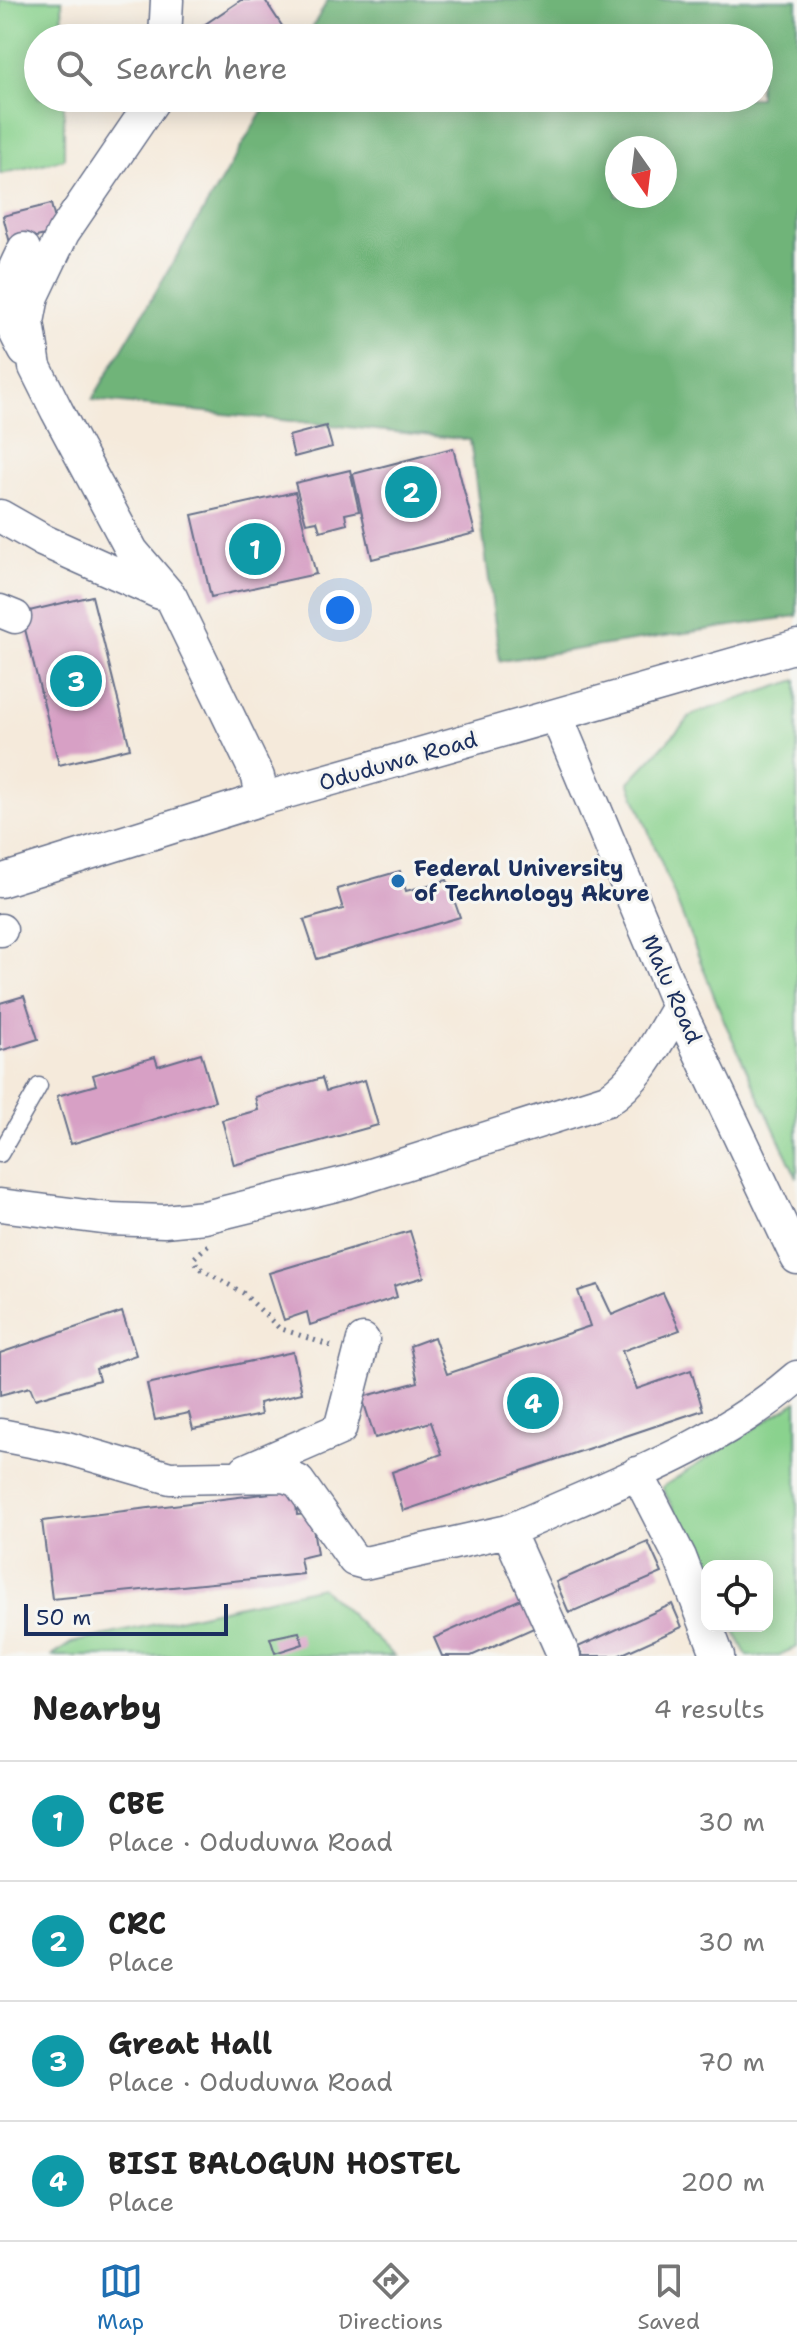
<!DOCTYPE html>
<meta charset="utf-8">
<style>
:root{--surface:#fff;--page:#f2f2f2;--text:#222;--muted:#767676;--line:#e0e0e0;--accent:#1f6fb2}
body{margin:0;font-family:"Shantell Sans",sans-serif;background:var(--page);color:var(--text)}
.controls{position:absolute;right:24px;bottom:24px;display:grid;overflow:hidden;border-radius:16px;box-shadow:0 4px 20px #0003}
.controls button{width:72px;height:72px;display:grid;place-items:center;padding:0;border:0;border-bottom:2px solid var(--line);background:var(--surface);color:var(--text);font:40px sans-serif}
.compass{position:absolute;left:605px;top:136px;width:72px;height:72px;border-radius:50%;background:var(--surface);box-shadow:0 4px 20px #0003;rotate:166deg}
.scale{position:absolute;left:24px;bottom:20px;width:204px;box-sizing:border-box;padding-left:8px;border:4px solid #1b2f5e;border-top:0;font-size:22px;line-height:28px;white-space:nowrap;color:#1b2f5e;-webkit-text-stroke:6px #f6f6f2;paint-order:stroke}
.you{position:absolute;left:340px;top:610px;width:28px;height:28px;margin:-20px;border:6px solid #fff;border-radius:50%;background:#1a73e8;box-shadow:0 0 0 12px #1a73e833}
.badge{display:grid;place-items:center;width:52px;height:52px;border-radius:50%;background:var(--accent);color:#fff;font-size:26px;font-weight:700}
.pin{position:absolute;translate:-50% -50%;border:4px solid #fff;box-shadow:0 2px 8px #0006}
.list{margin:0;padding:0;list-style:none}
h2{display:flex;justify-content:space-between;align-items:center;height:104px;margin:0;padding:0 32px;font-size:34px}
h2 small{font-size:26px;font-weight:400;color:var(--muted)}
.list li{display:grid;grid-template-columns:52px 1fr auto;gap:24px;align-items:center;box-sizing:border-box;height:120px;padding:0 32px;border-top:2px solid var(--line)}
.list b{display:block;font-size:30px;white-space:nowrap}
.list p{margin:0;font-size:26px;white-space:nowrap;color:var(--muted)}
.list em{font-size:26px;font-style:normal;color:var(--muted)}
.icon{flex:none;width:44px;height:44px;fill:none;stroke:currentColor;stroke-width:2;stroke-linecap:round;stroke-linejoin:round}
.map{position:relative;flex:none;width:797px;height:1656px;overflow:hidden}
.search{position:absolute;background:var(--surface);box-shadow:0 4px 20px #0003;left:24px;right:24px;top:24px;height:88px;display:flex;align-items:center;gap:20px;box-sizing:border-box;padding:0 28px;border-radius:44px;color:var(--muted);font-size:30px}
.sheet{height:584px;background:var(--surface)}
nav{display:flex;justify-content:space-around;align-items:center;box-sizing:border-box;height:112px;border-top:2px solid var(--line);background:var(--surface);font-size:22px;color:var(--muted)}
nav a{display:grid;justify-items:center;gap:4px}
nav .on{color:var(--accent)}
.map>svg:first-child{display:block}
</style>
<div class="map">
<svg width="797" height="1656" viewBox="0 0 797 1656">
<rect width="100%" height="100%" fill="#f6f6f2"/>
<filter id="ink" filterUnits="userSpaceOnUse"><feTurbulence type="fractalNoise" baseFrequency=".0125" numOctaves="2"/><feDisplacementMap in="SourceGraphic" scale="16" xChannelSelector="R" yChannelSelector="G"/><feConvolveMatrix kernelMatrix="1 2 1 2 8 2 1 2 1" color-interpolation-filters="sRGB"/></filter>
<filter id="wash" filterUnits="userSpaceOnUse"><feTurbulence type="fractalNoise" baseFrequency=".006" numOctaves="4" result="noise"/><feDisplacementMap in="SourceGraphic" scale="32" xChannelSelector="R" yChannelSelector="G"/><feGaussianBlur stdDeviation="1.8" result="paint"/><feColorMatrix in="noise" values="0 0 0 0 0 0 0 0 0 0 0 0 0 0 0 0 0 1.4 0 .05"/><feComposite in="paint" operator="in"/></filter>
<g filter="url(#wash)">
<rect width="100%" height="100%" fill="#f5eadb"/>
<path fill="#8ad28e" stroke="#528076" stroke-width="2" d="M0 0H62L63 38H38V98H64V159L0 174Z
M797 680V1178L725 1023 629 782 693 714Z
M797 1401V1647L777 1656H747L732 1626H767V1566H707V1576L662 1487Z
M321 1587 394 1656H52L71 1643Z"/>
<path fill="#6fb479" stroke="#45726c" stroke-width="2" fill-rule="evenodd" d="M328 0H797V616L500 661 470 440 92 400 270 98H759V38H306ZM617 148H665V196H617Z"/>
<g id="blocks">
<path fill="#d7a0c5" d="M241 0H265L290 38H200L195 31Z
M51 204 58 232 10 243 3 216Z
M326 426 332 447 294 457 289 436Z
M453 448 475 533 372 559 353 474Z
M350 470 359 511 345 514 347 524 320 531 317 521 306 523 295 483Z
M295 492 316 574 211 597 192 515Z
M92 596 130 748 59 765 21 613Z
M400 871 406 891 447 880 460 917 317 959 304 920 343 909 337 889Z
M24 996 38 1039 0 1051V1003Z
M201 1053 215 1101 71 1144 57 1096 96 1085 93 1075 155 1057 158 1066Z
M322 1078 326 1091 365 1080 378 1125 234 1165 222 1120 258 1110 255 1097Z
M410 1231 424 1277 394 1286 397 1297 310 1325 307 1312 284 1320 269 1273Z
M598 1285 612 1315 663 1293 680 1330 622 1351 637 1389 691 1370 703 1410 403 1511 392 1472 442 1454 431 1422 375 1438 362 1397 418 1382 410 1346 434 1337 447 1374 590 1326 578 1291Z
M122 1312 136 1355 96 1369 99 1380 35 1399 30 1387 0 1395V1353Z
M293 1352 302 1393 259 1403 261 1415 193 1429 189 1413 155 1420 147 1384Z
M295 1490 297 1515 311 1514 317 1554 300 1558 303 1574 52 1599 42 1521Z
M648 1542 662 1573 569 1613 556 1582Z
M523 1598 536 1627 471 1656H442L434 1638Z
M672 1604 682 1627 618 1656H583L578 1647Z
M299 1632 303 1644 275 1653 270 1638Z"/>
</g>
</g>
<g filter="url(#ink)">
<use href="#blocks" fill-opacity="0" stroke="#67708a" stroke-width="2"/>
<g fill="none" stroke-linecap="round" stroke-linejoin="round">
<defs>
<path id="lane" d="M0 1154 39 1086"/>
<path id="street" d="M165 38 167 0
M155 98 63 233 33 296 28 322 35 367 57 411 132 551 171 597 258 777 262 799
M24 249C1 294 0 306 25 351
M0 516 44 541 160 593
M0 611 15 617
M556 715 678 1007 797 1258
M0 881 262 799 797 646
M0 930H1
M0 1205 110 1219 164 1221 205 1217 348 1182 607 1100C641 1078 657 1041 678 1007
M0 1435 67 1448 170 1478 284 1476 298 1481 354 1560 365 1563 508 1531
M246 1470 340 1429 363 1340
M637 1473 680 1557 718 1656
M564 1656 508 1531C605 1487 716 1448 797 1377"/>
</defs>
<use href="#lane" stroke="#67708a" stroke-width="19"/>
<use href="#street" stroke="#67708a" stroke-width="35"/>
<path stroke="#67708a" stroke-width="5" stroke-dasharray="2 6" stroke-linecap="butt" d="M208 1245 194 1258 198 1267 243 1293 279 1328 334 1347"/>
<use href="#lane" stroke="#fff" stroke-width="16"/>
<use href="#street" stroke="#fff" stroke-width="32"/>
</g>
</g>
<circle fill="#1f6fb2" stroke="#f6f6f2" stroke-width="3" cx="398" cy="881" r="8"/>
<g text-anchor="middle" dominant-baseline="central" stroke-width="6" stroke-linejoin="round" paint-order="stroke">
<g font-size="22" fill="#1b2f5e" stroke="#f6f6f2">
<text transform="translate(398 761) rotate(-16)">Oduduwa Road</text>
<text transform="translate(672 989) rotate(66)">Malu Road</text>
</g>
<g font-size="22" font-weight="bold" fill="#1b2f5e" stroke="#f6f6f2" text-anchor="start">
<text x="414" y="868">Federal University<tspan x="414" dy="25">of Technology Akure</tspan></text>
</g>
</g>
</svg>
<div class="controls">
<button><svg class="icon" aria-label="locate" viewBox="0 0 24 24"><circle cx="12" cy="12" r="6"/><path d="M12 2v4M12 18v4M2 12h4M18 12h4"/></svg></button>
</div>
<svg class="compass" viewBox="-18 -18 36 36"><path d="M0-13l5 13h-10z" fill="#e53935"/><path d="M0 13l5-13h-10z" fill="#767676"/></svg>
<div class="scale">50 m</div>
<div class="you"></div>
<div class="pin badge" style="left:255px;top:549px;background:#0f9aa8">1</div>
<div class="pin badge" style="left:411px;top:492px;background:#0f9aa8">2</div>
<div class="pin badge" style="left:76px;top:681px;background:#0f9aa8">3</div>
<div class="pin badge" style="left:533px;top:1403px;background:#0f9aa8">4</div>
<div class="search"><svg class="icon" aria-label="search" viewBox="0 0 24 24"><circle cx="10" cy="10" r="6"/><path d="M15 15l6 6"/></svg>Search here</div>
</div>
<section class="sheet">
<h2>Nearby<small>4 results</small></h2>
<ul class="list">
<li><span class="badge" style="background:#0f9aa8">1</span><div><b>CBE</b><p>Place · Oduduwa Road</p></div><em>30 m</em></li>
<li><span class="badge" style="background:#0f9aa8">2</span><div><b>CRC</b><p>Place</p></div><em>30 m</em></li>
<li><span class="badge" style="background:#0f9aa8">3</span><div><b>Great Hall</b><p>Place · Oduduwa Road</p></div><em>70 m</em></li>
<li><span class="badge" style="background:#0f9aa8">4</span><div><b>BISI BALOGUN HOSTEL</b><p>Place</p></div><em>200 m</em></li>
</ul>
</section>
<nav>
<a class="on"><svg class="icon" aria-label="map" viewBox="0 0 24 24"><path d="M3 6l6-2 6 2 6-2v14l-6 2-6-2-6 2zM9 4v14M15 6v14"/></svg>Map</a>
<a><svg class="icon" aria-label="directions" viewBox="0 0 24 24"><path d="M12 3l9 9-9 9-9-9zM9 14v-3h6M13 9l2 2-2 2"/></svg>Directions</a>
<a><svg class="icon" aria-label="saved" viewBox="0 0 24 24"><path d="M7 4h10v16l-5-4-5 4z"/></svg>Saved</a>
</nav>
